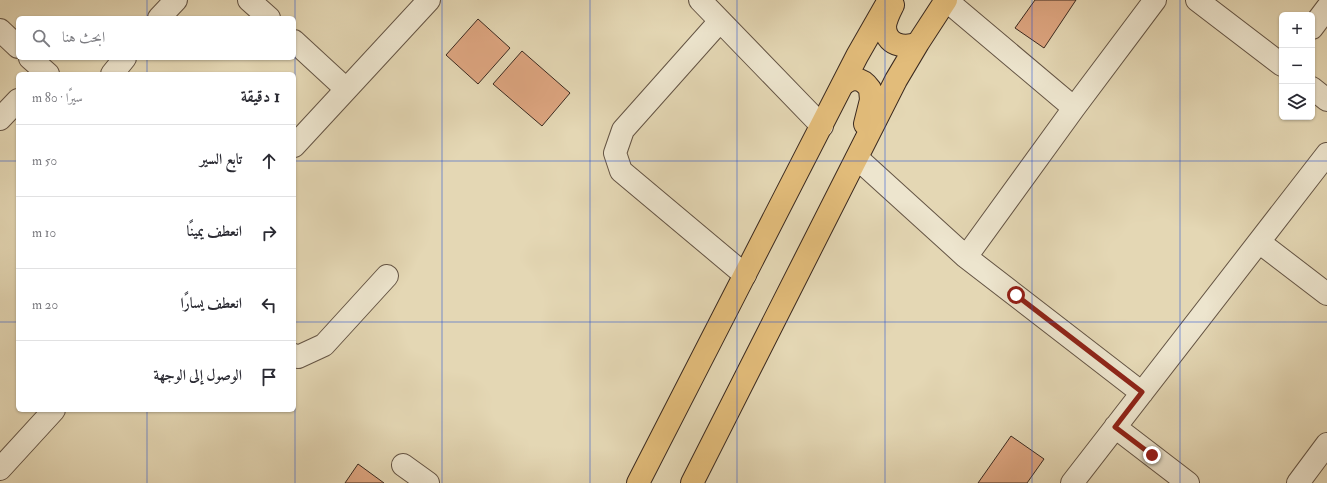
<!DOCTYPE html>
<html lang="ar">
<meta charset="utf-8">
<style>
:root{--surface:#fff;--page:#f7f7f7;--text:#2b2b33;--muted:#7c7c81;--line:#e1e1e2}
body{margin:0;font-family:"IM FELL Double Pica",Amiri,serif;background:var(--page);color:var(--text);direction:rtl}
.controls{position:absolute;right:12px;top:12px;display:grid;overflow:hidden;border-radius:6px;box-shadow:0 1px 3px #0004}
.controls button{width:36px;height:36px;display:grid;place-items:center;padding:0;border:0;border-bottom:1px solid var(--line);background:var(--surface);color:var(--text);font:20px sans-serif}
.stop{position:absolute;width:12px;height:12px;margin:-9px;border:3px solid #8f2418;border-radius:50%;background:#fff}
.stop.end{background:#8f2418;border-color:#fff;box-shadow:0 1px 4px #0008}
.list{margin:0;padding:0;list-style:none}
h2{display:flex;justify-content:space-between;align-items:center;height:52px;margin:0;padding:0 16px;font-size:17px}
h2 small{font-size:13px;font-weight:400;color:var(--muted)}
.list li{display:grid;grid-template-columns:26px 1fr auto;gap:12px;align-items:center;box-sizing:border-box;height:72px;padding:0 16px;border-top:1px solid var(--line)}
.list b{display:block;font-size:15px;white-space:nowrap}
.list em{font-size:13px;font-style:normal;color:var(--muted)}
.icon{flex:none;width:22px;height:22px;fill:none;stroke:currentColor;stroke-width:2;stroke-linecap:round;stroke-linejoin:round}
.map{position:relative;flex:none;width:1327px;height:483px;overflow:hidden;direction:ltr}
.search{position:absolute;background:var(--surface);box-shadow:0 1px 3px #0004;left:16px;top:16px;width:280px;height:44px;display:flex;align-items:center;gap:10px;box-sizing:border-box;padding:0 14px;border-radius:6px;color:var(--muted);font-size:15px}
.panel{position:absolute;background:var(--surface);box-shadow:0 1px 3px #0004;left:16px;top:72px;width:280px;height:340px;border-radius:6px;direction:rtl}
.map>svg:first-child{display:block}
</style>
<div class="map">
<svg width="1327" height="483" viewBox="0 0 1327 483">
<rect width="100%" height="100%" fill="#e4d7b4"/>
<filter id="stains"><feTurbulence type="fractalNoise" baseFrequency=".005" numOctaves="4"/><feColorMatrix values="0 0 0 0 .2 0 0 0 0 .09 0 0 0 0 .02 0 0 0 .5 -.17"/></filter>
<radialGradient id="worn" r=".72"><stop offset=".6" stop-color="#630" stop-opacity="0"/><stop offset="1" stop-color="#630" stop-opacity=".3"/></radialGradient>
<path fill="#dda580" stroke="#3a291f" d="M1035 0H1076L1044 48 1015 28Z
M478 19 510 48 478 84 446 55Z
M522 51 570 93 542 126 493 84Z
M1011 436 1044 459 1027 483H978Z
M358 464 384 483H345Z"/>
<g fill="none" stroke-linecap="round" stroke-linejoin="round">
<defs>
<path id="minor" d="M249 0 269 18
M700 0 822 126
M946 0 1074 108
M1197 0 1282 65
M159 18 176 0
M720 21 623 130 615 153 621 171 745 275
M1312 28 1327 8
M0 30 18 47
M294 41 346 89
M30 58 48 74
M112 74 125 58
M1312 88 1327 100
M0 119 18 100
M294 146 429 0
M857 158 966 257
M1259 242 1327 294
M294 355 298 357 324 345 387 276
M1142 393 966 257 1074 108 1155 0
M1115 427 1188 483
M403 465 428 483
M0 469 54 410
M1072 483 1327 154
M1298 483 1327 444"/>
<path id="highway" d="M893 5C890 11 886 18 885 26 885 45 904 49 918 43
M841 87C850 76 862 77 870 89L871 100 865 124
M638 483 857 56 889 0
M692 483 896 80 918 43 946 0"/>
</defs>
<use href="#minor" stroke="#645444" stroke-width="24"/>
<use href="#highway" stroke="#3a291f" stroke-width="24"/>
<use href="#minor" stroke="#ede5ce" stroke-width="22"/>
<use href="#highway" stroke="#e2bc7a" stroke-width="22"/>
</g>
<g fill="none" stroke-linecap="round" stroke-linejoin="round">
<path stroke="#8f2418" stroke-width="5" d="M1016 295 1142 392 1115 427 1152 455"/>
</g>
<path fill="none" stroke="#1d4ed8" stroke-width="1" stroke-opacity="0.55" d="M147 0V18M295 0V483M442 0V483M590 0V483M737 0V483M885 0V483M1032 0V483M1180 0V483M147 58V74M0 161H18M294 161H1327M0 322H18M294 322H1327M147 410V483"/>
<rect width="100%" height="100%" filter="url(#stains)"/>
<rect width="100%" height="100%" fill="url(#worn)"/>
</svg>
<div class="controls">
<button>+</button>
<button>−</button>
<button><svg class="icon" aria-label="layers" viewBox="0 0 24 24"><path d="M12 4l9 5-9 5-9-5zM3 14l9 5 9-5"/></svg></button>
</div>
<div class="stop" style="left:1016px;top:295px"></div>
<div class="stop end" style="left:1152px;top:455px"></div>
<div class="search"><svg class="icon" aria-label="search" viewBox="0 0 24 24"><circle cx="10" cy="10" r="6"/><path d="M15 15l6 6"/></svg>ابحث هنا</div>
<section class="panel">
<h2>1 دقيقة<small>سيرًا · 80 m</small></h2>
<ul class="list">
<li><svg class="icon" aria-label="ahead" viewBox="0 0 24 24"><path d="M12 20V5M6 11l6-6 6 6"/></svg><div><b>تابع السير</b></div><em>50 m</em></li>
<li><svg class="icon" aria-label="right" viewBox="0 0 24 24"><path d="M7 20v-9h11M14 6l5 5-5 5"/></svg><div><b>انعطف يمينًا</b></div><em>10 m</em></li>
<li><svg class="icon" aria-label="left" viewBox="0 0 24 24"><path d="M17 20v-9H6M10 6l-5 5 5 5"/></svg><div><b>انعطف يسارًا</b></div><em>20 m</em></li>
<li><svg class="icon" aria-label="arrive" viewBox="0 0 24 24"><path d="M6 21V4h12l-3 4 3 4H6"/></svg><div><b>الوصول إلى الوجهة</b></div></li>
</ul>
</section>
</div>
